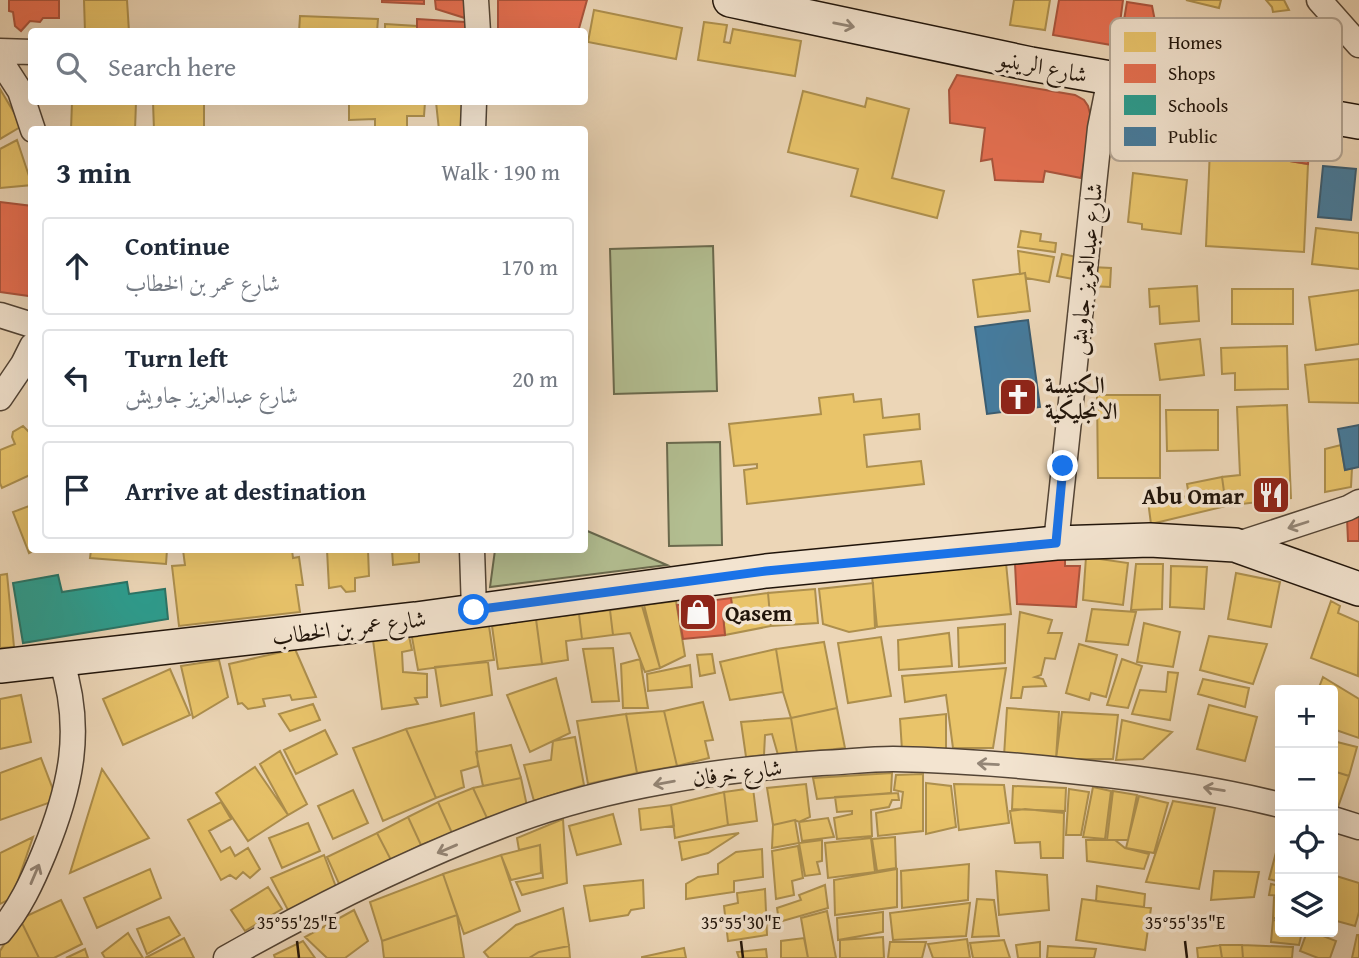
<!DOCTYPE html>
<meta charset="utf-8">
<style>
:root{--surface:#fff;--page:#f2f2f3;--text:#1f2937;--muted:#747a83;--line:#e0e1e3}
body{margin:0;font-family:"Gentium Book Plus",Amiri,serif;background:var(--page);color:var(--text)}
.controls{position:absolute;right:21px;bottom:21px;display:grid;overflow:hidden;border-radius:7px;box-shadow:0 7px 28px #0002}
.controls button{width:63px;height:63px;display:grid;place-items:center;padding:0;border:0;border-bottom:2px solid var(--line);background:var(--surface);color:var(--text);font:35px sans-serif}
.stop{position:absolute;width:21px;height:21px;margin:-16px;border:5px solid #1a73e8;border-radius:50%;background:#fff}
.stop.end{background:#1a73e8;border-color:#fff;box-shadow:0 2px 7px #0008}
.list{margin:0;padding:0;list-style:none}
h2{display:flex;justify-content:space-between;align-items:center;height:91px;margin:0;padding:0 28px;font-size:30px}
h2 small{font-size:23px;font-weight:400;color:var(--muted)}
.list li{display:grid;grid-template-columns:46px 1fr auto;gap:21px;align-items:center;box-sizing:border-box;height:98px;margin:0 14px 14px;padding:0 14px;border:2px solid var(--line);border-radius:7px}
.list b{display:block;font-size:26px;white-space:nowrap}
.list p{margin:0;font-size:23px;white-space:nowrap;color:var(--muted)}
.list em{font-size:23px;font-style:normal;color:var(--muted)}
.icon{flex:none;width:38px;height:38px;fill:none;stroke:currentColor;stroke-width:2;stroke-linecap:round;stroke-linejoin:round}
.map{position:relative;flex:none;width:1359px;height:958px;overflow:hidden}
.search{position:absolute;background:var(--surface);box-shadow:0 7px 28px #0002;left:28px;top:28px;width:560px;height:77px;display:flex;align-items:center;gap:18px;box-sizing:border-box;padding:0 24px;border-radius:7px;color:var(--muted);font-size:26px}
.panel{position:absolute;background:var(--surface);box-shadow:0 7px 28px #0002;left:28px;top:126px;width:560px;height:427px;border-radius:7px}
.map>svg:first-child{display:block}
</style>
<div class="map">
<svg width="1359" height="958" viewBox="0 0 1359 958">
<rect width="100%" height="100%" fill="#ecd6b7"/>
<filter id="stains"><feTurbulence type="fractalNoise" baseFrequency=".00286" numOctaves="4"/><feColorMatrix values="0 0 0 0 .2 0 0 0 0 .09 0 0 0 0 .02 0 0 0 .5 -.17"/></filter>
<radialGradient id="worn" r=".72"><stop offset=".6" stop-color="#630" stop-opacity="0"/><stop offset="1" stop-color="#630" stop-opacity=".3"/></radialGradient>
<path fill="#b3bf92" stroke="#6a6a4e" stroke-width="2" d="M713 246 717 391 614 394 610 249Z
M720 442 722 545 669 546 667 443Z
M585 530 667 565 490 587 495 550H584Z"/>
<path fill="#e9c46a" stroke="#ad8f4d" stroke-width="2" d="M84 0H127L129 32H85Z
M1014 0H1050L1045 30 1010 25Z
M1186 0H1221L1219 8Z
M1266 0H1284L1289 10 1273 12 1272 7Z
M594 10 682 28 676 59 588 42Z
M300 16 378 19 377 32H299Z
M704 22 727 25 724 42 730 43 733 29 801 41 795 76 698 60Z
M385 24 417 26V32H385Z
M0 89 22 126 0 139Z
M803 91 865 107 867 98 909 109 892 178 944 191 937 218 851 196 858 169 788 152Z
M72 102H136L135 130H71Z
M153 102H204V130H154Z
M349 102H425L424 116H407V130H375V119L349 120Z
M436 102H468L470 130H439Z
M17 140 32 185 0 188V149Z
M1210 148 1308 164 1304 252 1206 246Z
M1133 173 1187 180 1181 234 1142 229V224L1128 222Z
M1316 228 1359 233V269L1312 264Z
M1021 231 1041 234 1040 241 1056 243 1055 252 1018 247Z
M1018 251 1054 257 1049 282 1026 278 1025 273 1020 274Z
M1062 254 1077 257 1073 279 1057 276Z
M1091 267 1111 268 1110 287 1090 286Z
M1025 273 1030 311 978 317 973 280Z
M1197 286 1199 321 1160 324 1159 306 1150 307 1149 289Z
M1232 289H1293V324H1232Z
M1359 290V344L1316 350 1309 297Z
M1200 339 1204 375 1160 380 1155 344Z
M1287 346 1288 389 1235 390V373L1222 374 1221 348Z
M1359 359V403L1309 402 1305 365Z
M853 394 854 402 881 399 883 418 919 414 920 429 864 435 867 467 921 461 924 484 747 504 744 470 757 468V464L734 466 729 424 821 414 819 398Z
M1097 395H1160V478H1098Z
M1287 405 1291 498 1226 506 1222 477 1240 475 1237 407Z
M1166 410H1218V450L1167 451Z
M23 426 32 435V474L2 488 0 483V450L15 444 12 437 13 432Z
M1341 445 1345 470 1352 468 1351 487 1325 492V449Z
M1222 477 1226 506 1151 524 1148 501 1189 496 1187 484Z
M32 505V550H35L29 553 13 512Z
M91 550H167L166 564 90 558Z
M183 550H292L293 558 299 557 303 585H296L300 612 179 626 172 566 185 565Z
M327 550H368L369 576 355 578V591L346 592 341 586 329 588Z
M392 550H419V562L393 565Z
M1086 557 1128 563 1123 605 1083 600Z
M1006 563 1011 614 877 627 872 576Z
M1136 564H1163L1162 609 1131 610Z
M1171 566 1207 567 1204 609 1170 607Z
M1236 573 1280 582 1271 627 1228 619Z
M7 574 14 647 0 648V575Z
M873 583 875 628 849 632 823 624 819 589Z
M815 589 818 623 771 626 768 593Z
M768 593 771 626 725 635 723 615 733 614 731 598Z
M676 601 685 656 660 668 644 605Z
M1331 601 1340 606 1338 613 1359 622 1358 676 1311 658Z
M642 606 660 668 645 672 630 633 613 635 610 610Z
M1092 609 1136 612 1128 645 1086 641Z
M610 610 613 635 582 639 579 614Z
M1020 612 1052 620 1048 633H1062L1055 659 1045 658 1041 675 1035 677 1043 679 1046 686 1023 687 1021 698H1011Z
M579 614 582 639 566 641 568 660 542 664 536 619Z
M536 619 542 664 498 669 492 626Z
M1144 623 1180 632 1173 667 1137 662Z
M1005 624V663L959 667 958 628Z
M489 626 494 660 418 670 411 632Z
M949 633 952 666 899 670 898 640Z
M409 636 412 650 402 652 403 672 427 674V697L415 698 418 704 382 709 373 640Z
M1209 636 1267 644 1253 684 1200 670Z
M881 637 891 696 848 703 838 643Z
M824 642 837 708 791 718 783 692 776 649Z
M1079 644 1117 655 1106 697 1091 693 1089 700 1066 693Z
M613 648 619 701 592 702 583 649Z
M295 649 316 697 292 700 290 695 263 699 265 706 248 709 242 703 238 704 229 664Z
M776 649 783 692 730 700 720 662Z
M712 654 715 673 700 676 697 655Z
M640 659 648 708H623L621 664Z
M1122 659 1142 666 1128 708 1107 705Z
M219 660 228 697 193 718 181 666Z
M488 662 492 695 441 706 435 667Z
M690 665 692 687 648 691 647 674Z
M1006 668 993 748H953L946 695 905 702 902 676Z
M170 669 190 715 123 745 103 699Z
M1168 672 1178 673 1170 720 1132 714 1140 690 1166 692Z
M1323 677 1359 699V738L1333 729V690H1318Z
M556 678 570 733 530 752 507 695Z
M1203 679 1249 688 1245 707 1198 694Z
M21 695 31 742 0 749V699Z
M703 702 713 740 705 741 709 758 677 766 664 711Z
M313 704 320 720 290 731 279 714Z
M1209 705 1257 717 1245 761 1197 749Z
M837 708 845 748 797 753 791 718Z
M1007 708 1059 712 1056 759 1004 756Z
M664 711 677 766 637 773 626 714Z
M1062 712 1118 715 1113 759H1056Z
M474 713 478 766 461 771 464 787 436 798 406 729Z
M626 714 637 773 588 784 577 721Z
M946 714V754L902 750 900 719Z
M791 718 797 753 778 755 772 734 765 735 764 755 746 757 741 722Z
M1122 720 1172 732 1143 759 1116 760Z
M406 729 436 798 383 821 353 748Z
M325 730 337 754 296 774 284 750Z
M575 737 584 785 534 801 524 765 551 760 553 741Z
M1333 741 1357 747 1349 776 1333 771Z
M511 745 521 778 483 786 476 752Z
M280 751 307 804 288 815 260 764Z
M41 758 57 800 0 820V773Z
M255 767 288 815 248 841 216 793Z
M102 769 149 838 70 873Z
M1333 771 1349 776 1338 807 1333 805Z
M892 773 891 793 817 799 813 778Z
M923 774V831L878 836 876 813 901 808 903 792 894 790 896 775Z
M521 778 527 806 487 818 473 788Z
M926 783 951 786 956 827 926 834Z
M806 784 810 817 799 822 795 820 773 825 767 788Z
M954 784 1004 785 1009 823 959 830Z
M1013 786 1066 788 1065 811 1012 809Z
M1093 787 1111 791 1105 839 1083 837Z
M473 788 487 818 452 833 438 802Z
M753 788 757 821 728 825 724 792Z
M1069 789 1089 792 1081 835H1066Z
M353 790 368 823 333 839 318 806Z
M1113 791 1137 795 1128 840H1107Z
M724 792 728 825 675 838 671 805Z
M898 793 899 800H892L889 807 871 810 872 836 837 839 834 818 852 814V811L837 812 835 797Z
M1139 796 1168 803 1154 853 1126 848Z
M1173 801 1215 808 1199 889 1146 882Z
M221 802 231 819 209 831 221 852 230 847 235 856 248 848 260 869 250 878 243 872 236 879 230 875 221 880 188 820Z
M438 802 452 833 421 845 408 817Z
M671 805 674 826 641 830 639 809Z
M1025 809 1064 813 1063 858H1041L1040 842 1015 843 1010 811Z
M613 814 621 844 577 855 569 826Z
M408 817 421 845 391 860 377 833Z
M828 818 834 837 802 841 799 822Z
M563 819 567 883 522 895 516 882 543 878 540 845 519 850 517 838Z
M795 820 799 843 772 848 773 825Z
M308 823 320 851 282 868 269 838Z
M377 833 391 860 340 886 327 857Z
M739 833 708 853 682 860 679 842Z
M33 837 12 898 0 904V853Z
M895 837 896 868 877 871 872 839Z
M1280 837V882L1269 879Z
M871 838 875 872 828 878 825 843Z
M822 840V861L817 862 820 874 805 876 799 843Z
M1086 840H1115L1125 848 1149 854 1144 869 1087 861Z
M540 845 541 873 511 880 501 855Z
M798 846 803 878 792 881 794 895 776 899 772 851Z
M762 849 763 877 734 881V892L686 899V884L698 877 718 874V864L736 852Z
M324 855 336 887 289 912 271 878Z
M501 855 520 911 464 934 443 874Z
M969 864 968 900 902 908 901 871Z
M150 869 161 898 97 928 84 898Z
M897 869V907L835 915 834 880Z
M996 871 1047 875 1049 910 999 915Z
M1214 871 1259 872 1254 897 1211 900Z
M443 874 457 915 382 941 370 902Z
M1333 875 1359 883V912L1355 926 1333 920Z
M643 880 644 908 631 910 628 915 590 921 584 886Z
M1271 884 1280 886V896L1269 895Z
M825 885 828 908 779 922 777 908 801 900 799 895Z
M1097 886 1145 894 1144 907 1096 901Z
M268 887 282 909 245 931 231 910Z
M765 889 767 935 728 941 724 906 738 903 737 893Z
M1274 897 1280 898V918H1273Z
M977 899 994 900 999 936 972 937Z
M1082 899 1151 908 1145 950 1076 940Z
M61 900 82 944 54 958H39L20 919Z
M970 903 966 936 893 940 890 913Z
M563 908 569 946 539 952 529 958H489L484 952 516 925Z
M354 910 368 941 345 958H327L305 937Z
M827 911 836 958H808L801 918Z
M883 912V932L838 940 837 918Z
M457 915 464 958H384L382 941Z
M169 917 180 935 147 954 137 929Z
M20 919 39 958H0V951Z
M1273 920 1280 921V932H1302L1299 945 1271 942Z
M1307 932H1313L1336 941 1330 958H1318L1300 951Z
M128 933 143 958H105L102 953Z
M1357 935H1359V958H1352Z
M883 937 884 958H840V940Z
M184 938 194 958H145Z
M804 938 808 958H781V941Z
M967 939 970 958H933L928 944Z
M1004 940 1010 958H973L970 943Z
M303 941 315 958H275L274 955Z
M890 942H926L922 958H888Z
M1040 942V958H1018L1016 945Z
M1220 945 1222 958H1198L1197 948Z
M1220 945H1242L1243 958H1222Z
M1242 945 1293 947 1292 958H1243Z
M569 946 570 958H529L539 952Z
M1048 946 1096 949 1094 958H1047Z
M684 948 686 958H642V957Z
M85 949 88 958H66Z
M766 949 767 958H739L737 952Z"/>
<path fill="#e76f51" stroke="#ab543c" stroke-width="2" d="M9 0H59V18H43L40 22 30 21 21 31 15 26 13 12 9 11Z
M382 0H424V4L382 2Z
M435 0H467L468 19 436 9Z
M498 0H587L578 32H498Z
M1059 0H1123L1117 46 1053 35Z
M1127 2 1152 6 1155 21 1147 68 1117 62Z
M417 19 465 22 468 32H417Z
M957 75 1075 95 1084 100 1088 106 1092 121 1081 178 1045 171 1043 182 995 180 992 159 981 161 985 128 950 123 949 90Z
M1213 122 1310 139 1308 164 1210 148Z
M0 202 32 206 29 296 0 292Z
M1359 517V541H1348L1347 518Z
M1065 558V566H1080L1076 607 1017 604 1015 564Z
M731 598 733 614 723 615 725 635 683 639 677 605Z"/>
<path fill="#2a9d8f" stroke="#277467" stroke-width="2" d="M58 575 62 592 127 582 129 594 165 589 168 619 23 643 13 583Z"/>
<path fill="#457b9d" stroke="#3a5c71" stroke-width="2" d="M1323 166 1356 169 1351 220 1318 217Z
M1028 320 1040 407 987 414 975 327Z
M1359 425V467L1345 470 1338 429Z"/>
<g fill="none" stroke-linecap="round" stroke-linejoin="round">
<defs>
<path id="street" d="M476 0 478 32
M1319 0 1359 45
M0 51 32 52
M0 60 20 91 33 130
M473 130 474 102
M0 315 32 325
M0 398 23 364 32 346
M1056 543 1100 128 1110 78
M1235 545 1348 508 1359 502
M472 550 474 610
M1333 819 1359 827
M0 932C20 908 32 882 44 853 71 787 84 729 61 660
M226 958C318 906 414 858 514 821 612 785 718 770 821 763 845 762 869 759 893 759 955 760 1018 765 1080 772 1148 779 1214 788 1280 805"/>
<path id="secondary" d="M730 0 1031 64 1359 122
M0 666 416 619 766 571 1056 543 1150 540 1235 545 1359 589"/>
</defs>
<use href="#street" stroke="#534435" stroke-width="27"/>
<use href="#secondary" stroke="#20140a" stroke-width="36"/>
<use href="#street" stroke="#f3e4d0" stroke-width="24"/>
<use href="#secondary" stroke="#f3e4d0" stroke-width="33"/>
</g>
<defs><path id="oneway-shaft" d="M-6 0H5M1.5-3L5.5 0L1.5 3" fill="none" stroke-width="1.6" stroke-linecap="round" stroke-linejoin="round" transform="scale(1.75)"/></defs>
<g stroke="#948677">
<use href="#oneway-shaft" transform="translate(844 25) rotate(11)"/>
<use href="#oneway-shaft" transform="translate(1298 525) rotate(162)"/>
<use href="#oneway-shaft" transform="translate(988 764) rotate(-177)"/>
<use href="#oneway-shaft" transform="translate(664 783) rotate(170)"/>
<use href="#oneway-shaft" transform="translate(1214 789) rotate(-171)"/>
<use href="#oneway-shaft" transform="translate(447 849) rotate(157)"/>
<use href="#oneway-shaft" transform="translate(35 874) rotate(-67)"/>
</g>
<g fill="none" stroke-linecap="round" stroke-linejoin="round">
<path stroke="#1a73e8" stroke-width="9" d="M474 610 766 571 1056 543 1063 466"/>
</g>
<path fill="none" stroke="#20140a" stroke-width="2.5" d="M297 941 299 958M741 941 743 958M1185 941 1187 958"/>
<defs>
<symbol id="church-square" viewBox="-11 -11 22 22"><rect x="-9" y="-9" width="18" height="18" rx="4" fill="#8f2418" stroke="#f3e4d0"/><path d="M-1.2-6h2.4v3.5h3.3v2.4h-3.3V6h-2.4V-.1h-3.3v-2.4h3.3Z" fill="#fff"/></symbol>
<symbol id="restaurant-square" viewBox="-11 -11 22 22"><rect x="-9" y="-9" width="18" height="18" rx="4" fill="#8f2418" stroke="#f3e4d0"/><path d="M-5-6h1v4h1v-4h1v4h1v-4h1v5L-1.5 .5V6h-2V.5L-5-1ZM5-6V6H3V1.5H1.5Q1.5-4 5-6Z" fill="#fff"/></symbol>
<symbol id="shop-square" viewBox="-11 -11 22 22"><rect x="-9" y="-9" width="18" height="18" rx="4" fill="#8f2418" stroke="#f3e4d0"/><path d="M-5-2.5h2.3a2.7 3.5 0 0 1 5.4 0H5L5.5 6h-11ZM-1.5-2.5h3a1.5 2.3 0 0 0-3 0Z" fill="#fff"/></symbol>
</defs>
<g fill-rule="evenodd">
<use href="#church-square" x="996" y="375" width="44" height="44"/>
<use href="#restaurant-square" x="1249" y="473" width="44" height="44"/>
<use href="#shop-square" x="676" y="590" width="44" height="44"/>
</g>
<g text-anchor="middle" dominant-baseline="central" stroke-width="7" stroke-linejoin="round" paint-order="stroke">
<g font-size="23" fill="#20140a" stroke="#f3e4d0">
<text transform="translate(1043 66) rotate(11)">شارع الرينبو</text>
<text transform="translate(1085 269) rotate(-84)">شارع عبدالعزيز جاويش</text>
<text transform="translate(349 627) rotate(-7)">شارع عمر بن الخطاب</text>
<text transform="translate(737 772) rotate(-7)">شارع خرفان</text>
</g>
<g font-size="23" font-weight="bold" fill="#20140a" stroke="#f3e4d0" text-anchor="start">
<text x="1045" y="384">الكنيسة<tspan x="1045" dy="26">الانجليكية</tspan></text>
<text x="1244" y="495" text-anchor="end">Abu Omar</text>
<text x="725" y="612">Qasem</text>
</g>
</g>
<rect x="1110" y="18" width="232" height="143" rx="10" fill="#f3e4d0" stroke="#b4a695" stroke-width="2"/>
<rect x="1124" y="32" width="32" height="20" fill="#e9c46a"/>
<rect x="1124" y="64" width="32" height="19" fill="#e76f51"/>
<rect x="1124" y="95" width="32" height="20" fill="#2a9d8f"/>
<rect x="1124" y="127" width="32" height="19" fill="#457b9d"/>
<g font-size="19" fill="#20140a">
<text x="1168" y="49">Homes</text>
<text x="1168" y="80">Shops</text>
<text x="1168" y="112">Schools</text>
<text x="1168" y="143">Public</text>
</g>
<g font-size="18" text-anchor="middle" fill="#20140a" stroke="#f3e4d0" stroke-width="7" stroke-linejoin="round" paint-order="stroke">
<text x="297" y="929">35°55'25"E</text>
<text x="741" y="929">35°55'30"E</text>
<text x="1185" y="929">35°55'35"E</text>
</g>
<rect width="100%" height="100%" filter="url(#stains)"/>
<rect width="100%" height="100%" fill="url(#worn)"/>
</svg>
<div class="controls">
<button>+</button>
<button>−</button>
<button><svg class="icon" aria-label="locate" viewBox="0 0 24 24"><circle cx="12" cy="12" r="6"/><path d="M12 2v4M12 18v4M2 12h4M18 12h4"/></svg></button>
<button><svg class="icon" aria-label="layers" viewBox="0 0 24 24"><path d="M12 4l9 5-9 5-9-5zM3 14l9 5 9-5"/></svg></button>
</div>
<div class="stop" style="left:474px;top:610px"></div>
<div class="stop end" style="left:1063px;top:466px"></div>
<div class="search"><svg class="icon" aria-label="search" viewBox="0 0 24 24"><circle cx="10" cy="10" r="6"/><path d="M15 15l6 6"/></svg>Search here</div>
<section class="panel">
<h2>3 min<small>Walk · 190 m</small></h2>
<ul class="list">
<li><svg class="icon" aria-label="ahead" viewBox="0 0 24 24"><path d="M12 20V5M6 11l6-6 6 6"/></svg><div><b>Continue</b><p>شارع عمر بن الخطاب</p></div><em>170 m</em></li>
<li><svg class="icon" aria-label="left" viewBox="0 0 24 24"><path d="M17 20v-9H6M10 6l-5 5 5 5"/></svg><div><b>Turn left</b><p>شارع عبدالعزيز جاويش</p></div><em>20 m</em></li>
<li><svg class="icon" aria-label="arrive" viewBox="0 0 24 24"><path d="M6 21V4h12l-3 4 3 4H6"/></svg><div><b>Arrive at destination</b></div></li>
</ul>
</section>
</div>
